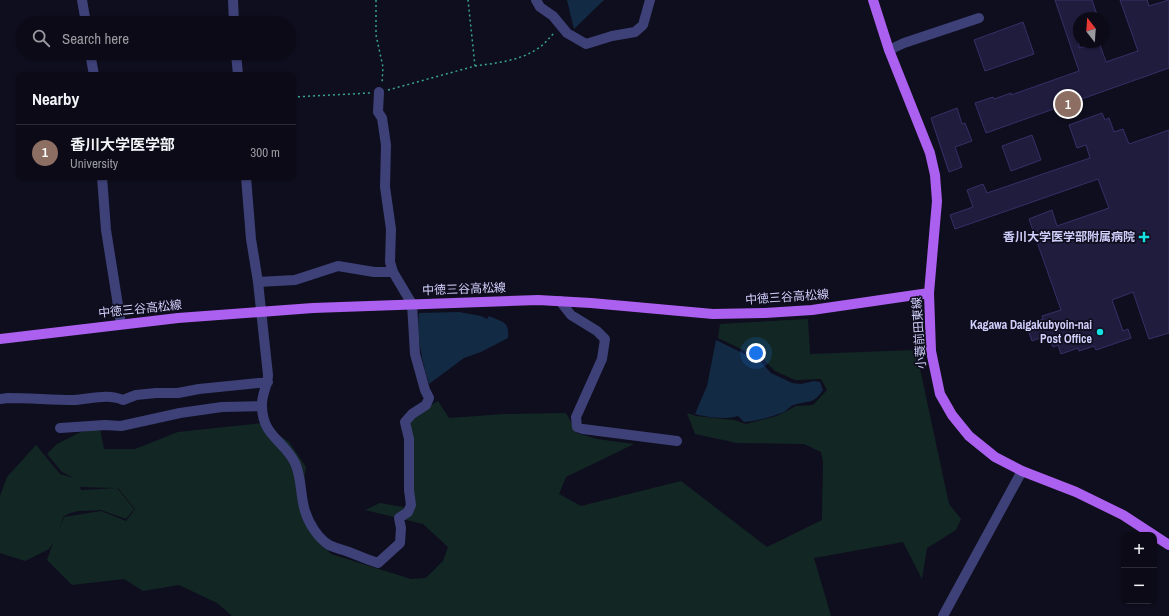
<!DOCTYPE html>
<meta charset="utf-8">
<style>
:root{--surface:#0b0a16;--page:#191823;--text:#f1f3f6;--muted:#9a9aa1;--line:#2b2b35;--accent:#15e1e1}
body{margin:0;font-family:"Archivo Narrow","Noto Sans JP",sans-serif;background:var(--page);color:var(--text)}
.controls{position:absolute;right:12px;bottom:12px;display:grid;overflow:hidden;border-radius:8px;box-shadow:0 1px 3px #0004}
.controls button{width:36px;height:36px;display:grid;place-items:center;padding:0;border:0;border-bottom:1px solid var(--line);background:var(--surface);color:var(--text);font:20px sans-serif}
.compass{position:absolute;left:1073px;top:12px;width:36px;height:36px;border-radius:50%;background:var(--surface);box-shadow:0 1px 3px #0004;rotate:343deg}
.you{position:absolute;left:756px;top:353px;width:14px;height:14px;margin:-10px;border:3px solid #fff;border-radius:50%;background:#1a73e8;box-shadow:0 0 0 6px #1a73e833}
.badge{display:grid;place-items:center;width:26px;height:26px;border-radius:50%;background:var(--accent);color:#fff;font-size:13px;font-weight:700}
.pin{position:absolute;translate:-50% -50%;border:2px solid #fff;box-shadow:0 1px 4px #0006}
.list{margin:0;padding:0;list-style:none}
h2{display:flex;justify-content:space-between;align-items:center;height:52px;margin:0;padding:0 16px;font-size:17px}
h2 small{font-size:13px;font-weight:400;color:var(--muted)}
.list li{display:grid;grid-template-columns:26px 1fr auto;gap:12px;align-items:center;box-sizing:border-box;height:56px;padding:0 16px;border-top:1px solid var(--line)}
.list b{display:block;font-size:15px;white-space:nowrap}
.list p{margin:0;font-size:13px;white-space:nowrap;color:var(--muted)}
.list em{font-size:13px;font-style:normal;color:var(--muted)}
.icon{flex:none;width:22px;height:22px;fill:none;stroke:currentColor;stroke-width:2;stroke-linecap:round;stroke-linejoin:round}
.map{position:relative;flex:none;width:1169px;height:616px;overflow:hidden}
.search{position:absolute;background:var(--surface);box-shadow:0 1px 3px #0004;left:16px;top:16px;width:280px;height:44px;display:flex;align-items:center;gap:10px;box-sizing:border-box;padding:0 14px;border-radius:22px;color:var(--muted);font-size:15px}
.panel{position:absolute;background:var(--surface);box-shadow:0 1px 3px #0004;left:16px;top:72px;width:280px;height:108px;border-radius:8px}
.map>svg:first-child{display:block}
</style>
<div class="map">
<svg width="1169" height="616" viewBox="0 0 1169 616">
<rect width="100%" height="100%" fill="#0f0e1e"/>
<path fill="#122724" fill-rule="evenodd" d="M808 319 810 354 916 350 949 504 961 519 956 530 927 548 922 579 903 542 814 558 831 616H232L217 603 179 585 143 591 124 579 72 585 47 560 53 543 49 549 25 561 0 553V496L7 477 36 445 60 474 74 478 62 472 47 454 57 444 81 432 100 428 104 449H135L178 432 262 423 289 442 306 467 302 493 310 531 331 554 411 579 426 578 443 561 448 547 423 524 365 510 380 503 409 508 411 416 438 401 449 418 505 414 566 413 577 433 597 439 634 444 566 477 559 494 581 506 681 481 767 547 822 520 823 462 821 452 804 444 737 443 695 434 687 413 696 416 734 420 746 424 777 416 796 406 813 405 827 390 821 379 795 380 775 371 764 360 718 338 720 324ZM80 487 118 488 135 509 126 521 101 511 64 517 59 530 63 517 70 513 79 511 101 510 126 519 134 509 117 488 81 490Z"/>
<path fill="#122a43" d="M567 0H604L574 29Z
M459 312 481 316 487 319 489 316C502 322 510 321 508 338L481 352 464 358 429 384C428 378 425 373 424 366 420 350 417 330 419 313Z
M716 340 761 362 771 373 792 383 801 384 814 381 820 382 823 390C813 405 809 400 794 405 790 406 787 410 784 412 771 417 758 421 744 422L738 416C727 420 706 417 695 414L707 386Z"/>
<path fill="#1f1c3d" stroke="#353067" d="M1055 0H1092L1098 18H1079V48L1099 42 1106 62 1138 51 1120 0H1147L1149 6 1169 0V68L986 133 975 103 993 97 994 99 1011 93V95L1079 71Z
M1023 22 1034 54 985 71 974 40Z
M957 108 962 124 965 123 972 141 955 147 962 167 949 172 931 118Z
M1102 113 1105 120 1109 118 1114 132 1123 129 1129 144 1169 130V333L1149 339 1133 292 1112 300 1123 331 1128 329 1131 338 1096 350 1094 346 1079 351 1078 348 1061 354 1058 345 1053 347 1048 335 1032 341 1026 325 1043 319 1042 316 1061 310 1029 219 1052 210 1057 226 1109 208 1098 179 955 229 950 215 973 207 967 190 983 184 987 193 1090 158 1086 145 1077 148 1069 125Z
M1032 135 1041 160 1011 171 1002 146Z"/>
<g fill="none" stroke-linecap="round" stroke-linejoin="round">
<path stroke="#38a594" stroke-width="1.5" stroke-dasharray="2 3" stroke-linecap="butt" d="M376 0V35L383 67 382 84
M475 66C496 63 519 61 537 49 544 45 549 38 555 32
M388 90 475 66 468 0
M293 97 370 93"/>
<path stroke="#3d4178" stroke-width="10" d="M82 0 86 23
M233 0 234 23
M536 0 540 7 553 16 567 33 586 44 612 36 635 32 643 25 650 0
M889 50 904 43 979 18
M90 53 94 75
M236 53 238 75
M102 177 106 230 121 324
M246 177 251 239 258 282 268 375C268 386 261 394 262 407 263 437 284 440 295 463 302 478 300 495 305 511 309 524 318 538 329 545 335 548 343 550 349 552 359 556 368 560 378 563L400 543 401 528 399 518 408 512 411 505 409 490V439L405 422 412 414 426 405 429 398 425 390 415 354 412 304 393 272 390 262 391 229 385 187 386 145 382 118 378 112 379 92
M258 282 295 280 338 266 374 272H393
M560 301 571 315 597 331 605 339 602 359 576 417 577 427 583 429 677 441
M0 399 8 398C30 398 52 400 74 400 90 399 108 393 123 400L136 395 156 393H178L199 389 268 382
M60 428 105 425 121 426 180 413 222 407 262 406
M943 616 1022 471"/>
<path stroke="#ac60f0" stroke-width="10" d="M873 0 889 50 930 153 935 175 937 201 929 293 931 351 940 394 952 415 969 436 995 457 1022 471 1076 492 1123 515 1169 545
M0 339 178 318 313 308 538 300 591 303 713 314 765 313 812 310 929 293"/>
</g>
<g fill="#15e1e1" stroke="#0f0e1e" stroke-width="1.5">
<path d="M1142 231h4v4h4v4h-4v4h-4v-4h-4v-4h4z"/>
<circle cx="1100" cy="332" r="4"/>
</g>
<g text-anchor="middle" dominant-baseline="central" stroke-width="3.5" stroke-linejoin="round" paint-order="stroke">
<g font-size="12" font-weight="bold" fill="#d0cffb" stroke="#0f0e1e" text-anchor="end">
<text x="1135" y="237">香川大学医学部附属病院</text>
<text x="1092" y="325">Kagawa Daigakubyoin-nai<tspan x="1092" dy="14">Post Office</tspan></text>
</g>
<g font-size="12" fill="#d0cffb" stroke="#0f0e1e">
<text transform="translate(464 289) rotate(-2)">中徳三谷高松線</text>
<text transform="translate(787 297) rotate(-4)">中徳三谷高松線</text>
<text transform="translate(140 309) rotate(-6)">中徳三谷高松線</text>
<text transform="translate(919 333) rotate(-94)">小蓑前田東線</text>
</g>
</g>
</svg>
<div class="controls">
<button>+</button>
<button>−</button>
</div>
<svg class="compass" viewBox="-18 -18 36 36"><path d="M0-13l5 13h-10z" fill="#e53935"/><path d="M0 13l5-13h-10z" fill="#9a9aa1"/></svg>
<div class="you"></div>
<div class="pin badge" style="left:1068px;top:104px;background:#8d6e63">1</div>
<div class="search"><svg class="icon" aria-label="search" viewBox="0 0 24 24"><circle cx="10" cy="10" r="6"/><path d="M15 15l6 6"/></svg>Search here</div>
<section class="panel">
<h2>Nearby<small></small></h2>
<ul class="list">
<li><span class="badge" style="background:#8d6e63">1</span><div><b>香川大学医学部</b><p>University</p></div><em>300 m</em></li>
</ul>
</section>
</div>
